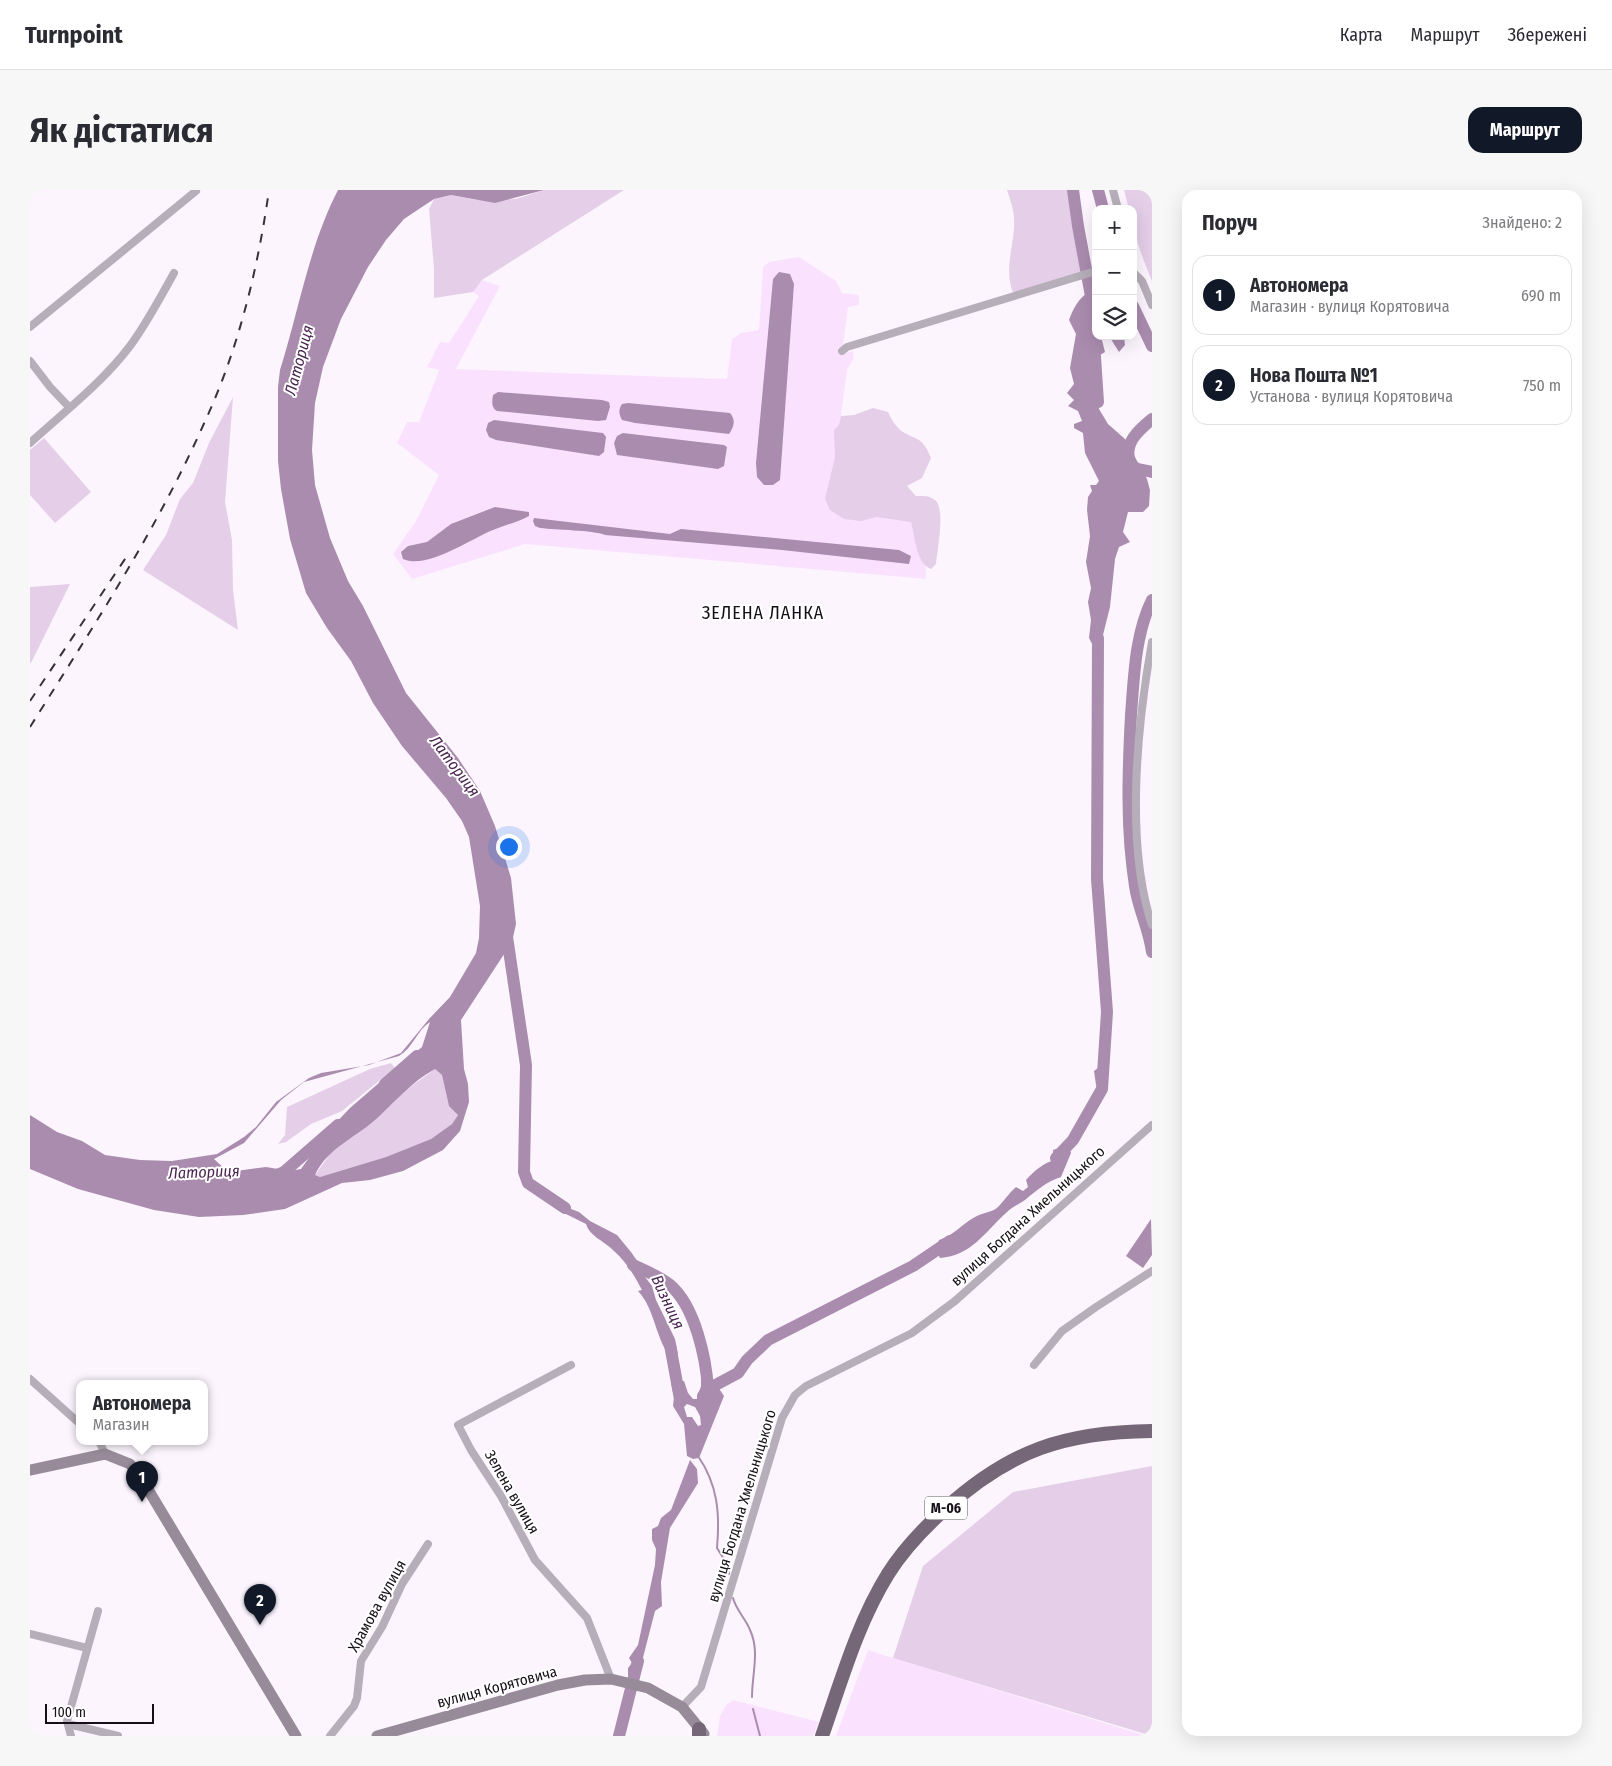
<!DOCTYPE html>
<html lang="uk">
<meta charset="utf-8">
<style>
:root{--surface:#fff;--page:#f7f7f7;--text:#2b2b33;--muted:#7c7c81;--line:#e1e1e2;--accent:#111827}
body{margin:0;font-family:"Fira Sans Condensed",sans-serif;background:var(--page);color:var(--text)}
.controls{position:absolute;right:15px;top:15px;display:grid;overflow:hidden;border-radius:10px;box-shadow:0 5px 20px #0002}
.controls button{width:45px;height:45px;display:grid;place-items:center;padding:0;border:0;border-bottom:1px solid var(--line);background:var(--surface);color:var(--text);font:25px sans-serif}
.scale{position:absolute;left:15px;bottom:12px;width:109px;box-sizing:border-box;padding-left:5px;border:2px solid #150f17;border-top:0;font-size:14px;line-height:18px;white-space:nowrap;color:#150f17;-webkit-text-stroke:4px #fff;paint-order:stroke}
.you{position:absolute;left:478px;top:656px;width:18px;height:18px;margin:-12px;border:4px solid #fff;border-radius:50%;background:#1a73e8;box-shadow:0 0 0 8px #1a73e833}
.badge{display:grid;place-items:center;width:32px;height:32px;border-radius:50%;background:var(--accent);color:#fff;font-size:16px;font-weight:700}
.pin{position:absolute;translate:-50% -41px;filter:drop-shadow(0 1px 2px #0008)}
.pin::after{content:'';position:absolute;top:26px;width:18px;height:15px;background:inherit;clip-path:polygon(0 0,100% 0,50% 100%)}
.popup{position:absolute;left:46px;top:1190px;width:132px;height:65px;box-sizing:border-box;display:grid;place-content:center;border-radius:10px;background:var(--surface);filter:drop-shadow(0 1px 4px #0005);font-size:16px;white-space:nowrap;color:var(--muted)}
.popup b{font-size:19px;color:var(--text)}
.popup::after{content:'';position:absolute;left:50%;top:100%;margin-left:-10px;border:10px solid transparent;border-top-color:var(--surface)}
.list{margin:0;padding:0;list-style:none}
h2{display:flex;justify-content:space-between;align-items:center;height:65px;margin:0;padding:0 20px;font-size:21px}
h2 small{font-size:16px;font-weight:400;color:var(--muted)}
.list li{display:grid;grid-template-columns:32px 1fr auto;gap:15px;align-items:center;box-sizing:border-box;height:80px;margin:0 10px 10px;padding:0 10px;border:1px solid var(--line);border-radius:15px}
.list b{display:block;font-size:19px;white-space:nowrap}
.list p{margin:0;font-size:16px;white-space:nowrap;color:var(--muted)}
.list em{font-size:16px;font-style:normal;color:var(--muted)}
.icon{flex:none;width:28px;height:28px;fill:none;stroke:currentColor;stroke-width:2;stroke-linecap:round;stroke-linejoin:round}
.map{position:relative;flex:none;width:1122px;height:1546px;overflow:hidden;border-radius:15px}
header{display:flex;align-items:center;gap:30px;box-sizing:border-box;height:70px;padding:0 25px;background:var(--surface);border-bottom:1px solid var(--line)}
header strong{font-size:24px}
nav{display:flex;gap:28px;margin-inline-start:auto;font-size:18px}
.intro{display:flex;align-items:center;justify-content:space-between;box-sizing:border-box;height:120px;padding:0 30px}
h1{margin:0;font-size:35px}
.button{padding:12px 22px;border-radius:15px;background:var(--accent);color:#fff;font-size:18px;font-weight:700}
main{display:flex;gap:30px;padding:0 30px}
aside{flex:1;background:var(--surface);border-radius:15px;box-shadow:0 5px 20px #0002}
.map>svg:first-child{display:block}
</style>
<header>
<strong>Turnpoint</strong>
<nav><a>Карта</a><a>Маршрут</a><a>Збережені</a></nav>
</header>
<div class="intro"><h1>Як дістатися</h1><a class="button">Маршрут</a></div>
<main>
<div class="map">
<svg width="1122" height="1546" viewBox="0 0 1122 1546">
<rect width="100%" height="100%" fill="#fcf5fe"/>
<path fill="#fae2ff" d="M769 67 806 91 812 103 829 105V115L818 117 812 164 823 161 824 168 817 180 799 316 893 327 896 389 495 354 382 389 363 364 386 331 409 285 367 253 377 232H389L409 180 397 177 410 152 419 153 449 106 443 102 452 90 470 96 426 179 697 189 702 149 711 143 729 140 733 77 739 72Z
M838 1460 863 1468 1117 1546H806Z
M703 1510 789 1532 783 1546H687L690 1526 696 1515Z"/>
<path fill="#e4cee8" d="M514 0H594L452 90 443 102 404 108V79L399 19 404 9 421 5 447 10 486 9Z
M977 0H1043L1056 79 1031 91 984 105C972 79 986 53 984 27 983 18 980 9 977 0Z
M1094 0H1122V91C1112 67 1103 45 1103 19H1099Z
M203 207 195 312 202 350 203 400 208 440 113 380 136 345 150 309 163 293 179 253Z
M843 218 858 222C861 228 864 234 869 239 885 252 891 243 901 268L892 288 877 296 886 306C893 306 899 305 905 310 916 318 907 361 906 374L901 379C886 374 885 346 881 332L846 327 831 331 814 329 800 320 795 309 805 267 804 240 809 235 811 226 824 225Z
M14 248 61 302 25 333 0 305V260Z
M40 394 2 471 0 474V397Z
M361 873 365 878 312 921 281 934 256 952 248 954 255 945 257 917 340 879Z
M405 879 412 885 419 915 428 925 422 934 401 949 356 967 290 987 285 985 300 964 319 948 344 931 368 906Z
M1122 1276V1546L863 1468 893 1376 983 1302Z"/>
<path fill="#aa8caf" fill-rule="evenodd" d="M308 0H514L465 13 421 5 404 9 374 29 356 50 338 77 311 129 293 177 285 213 282 260 285 295 300 348 318 391 333 416 376 503 428 568 450 601 465 636 481 688 486 734 482 752 431 830 434 879 438 894 439 912 430 941 413 960 373 981 340 990 312 993 255 1019 213 1025 169 1027 124 1020 48 999 0 979V925L27 942 52 951 75 965 110 970 142 971 187 964 214 947 226 937 246 912 279 888 291 883 339 875 371 863 399 829 420 807 446 763 449 748 450 716 439 647 432 631 416 608 372 556 343 513 321 471 297 438 276 403 260 349 251 299 248 271V197L250 180C269 120 279 56 308 0ZM400 832 392 857 381 866 372 882 357 886 320 918 299 940 271 979 260 981 236 977 206 981 195 979 184 969 214 953 251 910 274 892 369 866C383 858 387 840 400 832ZM405 879 412 885 419 916 428 925 422 934 401 949 356 967 290 987 285 985C297 959 324 948 344 931 364 913 381 892 405 879Z
M749 82 760 84 764 94 750 290 743 295H734L727 287 726 273 743 89Z
M1060 101H1066V146H1071L1075 162 1065 168 1069 219 1078 234 1095 249 1117 289 1120 300 1119 316 1113 322H1098L1093 342 1100 352 1089 357 1085 369 1080 417 1068 465 1059 448 1061 430 1058 412 1061 398 1056 372 1060 346 1057 320 1058 307 1062 301 1060 295H1066L1069 291 1055 263 1053 243 1044 238V234L1052 231 1048 221 1038 216 1044 210 1037 203 1044 194 1040 178 1046 144 1039 130C1044 117 1048 109 1060 101Z
M1079 146H1094L1095 155 1089 162Z
M468 202 572 210 579 212 580 217 576 230 568 231 467 221C461 217 462 212 463 205Z
M598 213 700 223C706 230 704 237 699 244L605 233 592 230C589 224 588 220 592 214Z
M464 230 573 243 576 247 574 262 569 266 466 250 459 247 456 240 458 233Z
M593 243 694 255 697 257 694 276 688 279 587 265 584 253 587 246Z
M465 317 499 322V326C488 332 475 335 463 340 440 349 397 380 373 369L371 362 378 356 397 352 421 334Z
M504 328 640 344 651 339 869 360 881 366 879 374 752 360 575 345C562 340 527 340 510 338L505 336 503 331Z
M1068 878 1077 884V888L1066 895 1064 881Z
M1038 955 1041 963 1031 987C1016 992 1007 1000 995 1010 989 1014 981 1018 976 1023 955 1042 941 1066 910 1068L906 1060 909 1050C923 1046 932 1034 945 1027 951 1023 963 1022 967 1018 974 1011 978 1004 986 997L993 1001 998 997 996 990C1004 981 1012 974 1024 970L1023 960Z
M520 1004 534 1011 541 1019 549 1022 560 1031 587 1045 601 1062 610 1075 612 1083 622 1096 626 1110 645 1149 648 1164 643 1170C625 1151 626 1120 608 1101L612 1100C604 1085 597 1073 584 1061 575 1051 560 1047 556 1034L528 1020Z
M1121 1029 1122 1065 1113 1078 1096 1066Z
M680 1185 694 1206 669 1268 663 1269 657 1266 654 1234 643 1216 644 1207 641 1193 654 1191 658 1203 663 1209H667L671 1196V1188ZM657 1214 665 1217 670 1226 671 1235 668 1236 662 1227H657L654 1217Z
M660 1270 667 1279 668 1293 640 1338 631 1392 632 1416 625 1421 608 1487 598 1485V1478L602 1473 599 1468 608 1455 625 1375 626 1359 622 1350V1339L628 1336 631 1328 641 1320Z"/>
<g fill="none" stroke-linecap="round" stroke-linejoin="round">
<path stroke="#aa8caf" stroke-width="2" d="M668 1266C688 1295 690 1324 687 1358L697 1374 699 1384
M703 1408C706 1420 716 1429 720 1440 730 1461 722 1484 722 1507
M723 1519 730 1546"/>
<path stroke="#aa8caf" stroke-width="12" d="M1043 0 1048 36 1063 117
M1068 0 1073 19
M1103 116 1122 156
M1064 152 1068 212
M1100 272C1093 253 1109 240 1122 229
M1096 273 1108 279 1122 282
M1122 410C1105 444 1104 487 1101 525 1098 582 1096 639 1105 696 1108 718 1119 739 1122 762
M476 740 496 875 494 982 498 993 535 1018
M355 894 387 866
M1026 968 1043 950 1072 899 1077 822 1067 689 1068 448
M242 987 254 982 308 935
M603 1075C616 1081 629 1086 640 1095 665 1116 676 1168 678 1199
M640 1155 650 1209
M673 1206 678 1199 708 1183 717 1170 738 1150 883 1076 920 1051
M589 1546 608 1471"/>
<path stroke="#b6aeb8" stroke-width="8" d="M1083 0 1088 19
M1103 82 1112 91 1122 115
M0 137 166 1
M812 161 817 157 1066 81
M0 171 20 197 39 217
M0 253C34 222 72 193 100 156 117 133 130 108 144 83
M1122 452C1107 535 1095 654 1122 735
M541 1175 428 1235 441 1260 471 1306 505 1370 557 1428 581 1489
M1004 1175 1032 1141 1066 1117 1122 1081
M0 1189 49 1233
M69 1251 75 1264
M0 1444 57 1458
M652 1517 671 1497 752 1228 765 1205 776 1196 882 1143 925 1111 1122 935
M38 1534 88 1546
M41 1546 37 1531 68 1421
M300 1546 324 1516 327 1508 331 1471 352 1437 372 1394 398 1354"/>
<path stroke="#978b99" stroke-width="11" d="M0 1280 75 1264 100 1274 113 1291 266 1546
M347 1546 528 1495 555 1490 581 1489 618 1498 652 1517 674 1544"/>
<path stroke="#766778" stroke-width="14" d="M669 1546V1539
M792 1546C811 1492 827 1434 858 1384 873 1360 894 1338 915 1319 980 1260 1035 1242 1122 1241"/>
<path stroke="#373139" stroke-width="2" stroke-dasharray="9 9" stroke-linecap="butt" d="M0 511 99 363
M0 537C63 437 128 338 176 229 209 157 228 78 239 0"/>
</g>
<g text-anchor="middle" dominant-baseline="central" stroke-width="4" stroke-linejoin="round" paint-order="stroke">
<rect fill="#fff" stroke="#5b575d" stroke-width="1" x="895" y="1306.5" width="42" height="23" rx="4"/>
<g font-size="14" font-weight="bold" fill="#150f17">
<text x="916" y="1318">М-06</text>
</g>
<g font-size="15" fill="#150f17" stroke="#fff">
<text transform="translate(998 1026) rotate(-42)">вулиця Богдана Хмельницького</text>
<text transform="translate(482 1302) rotate(60)">Зелена вулиця</text>
<text transform="translate(712 1316) rotate(-73)">вулиця Богдана Хмельницького</text>
<text transform="translate(347 1416) rotate(-61)">Храмова вулиця</text>
<text transform="translate(467 1497) rotate(-15)">вулиця Корятовича</text>
</g>
<g font-size="16" font-style="italic" fill="#4a2451" stroke="#fff">
<text transform="translate(269 170) rotate(-75)">Латориця</text>
<text transform="translate(425 576) rotate(53)">Латориця</text>
<text transform="translate(174 982) rotate(-2)">Латориця</text>
<text transform="translate(638 1112) rotate(65)">Визниця</text>
</g>
<g font-size="18" letter-spacing="1" fill="#150f17" stroke="#fff">
<text x="733" y="423">ЗЕЛЕНА ЛАНКА</text>
</g>
</g>
</svg>
<div class="controls">
<button>+</button>
<button>−</button>
<button><svg class="icon" aria-label="layers" viewBox="0 0 24 24"><path d="M12 4l9 5-9 5-9-5zM3 14l9 5 9-5"/></svg></button>
</div>
<div class="scale">100 m</div>
<div class="you"></div>
<div class="pin badge" style="left:112px;top:1312px">1</div>
<div class="popup"><b>Автономера</b>Магазин</div>
<div class="pin badge" style="left:230px;top:1435px">2</div>
</div>
<aside>
<h2>Поруч<small>Знайдено: 2</small></h2>
<ul class="list">
<li><span class="badge">1</span><div><b>Автономера</b><p>Магазин · вулиця Корятовича</p></div><em>690 m</em></li>
<li><span class="badge">2</span><div><b>Нова Пошта №1</b><p>Установа · вулиця Корятовича</p></div><em>750 m</em></li>
</ul>
</aside>
</main>
